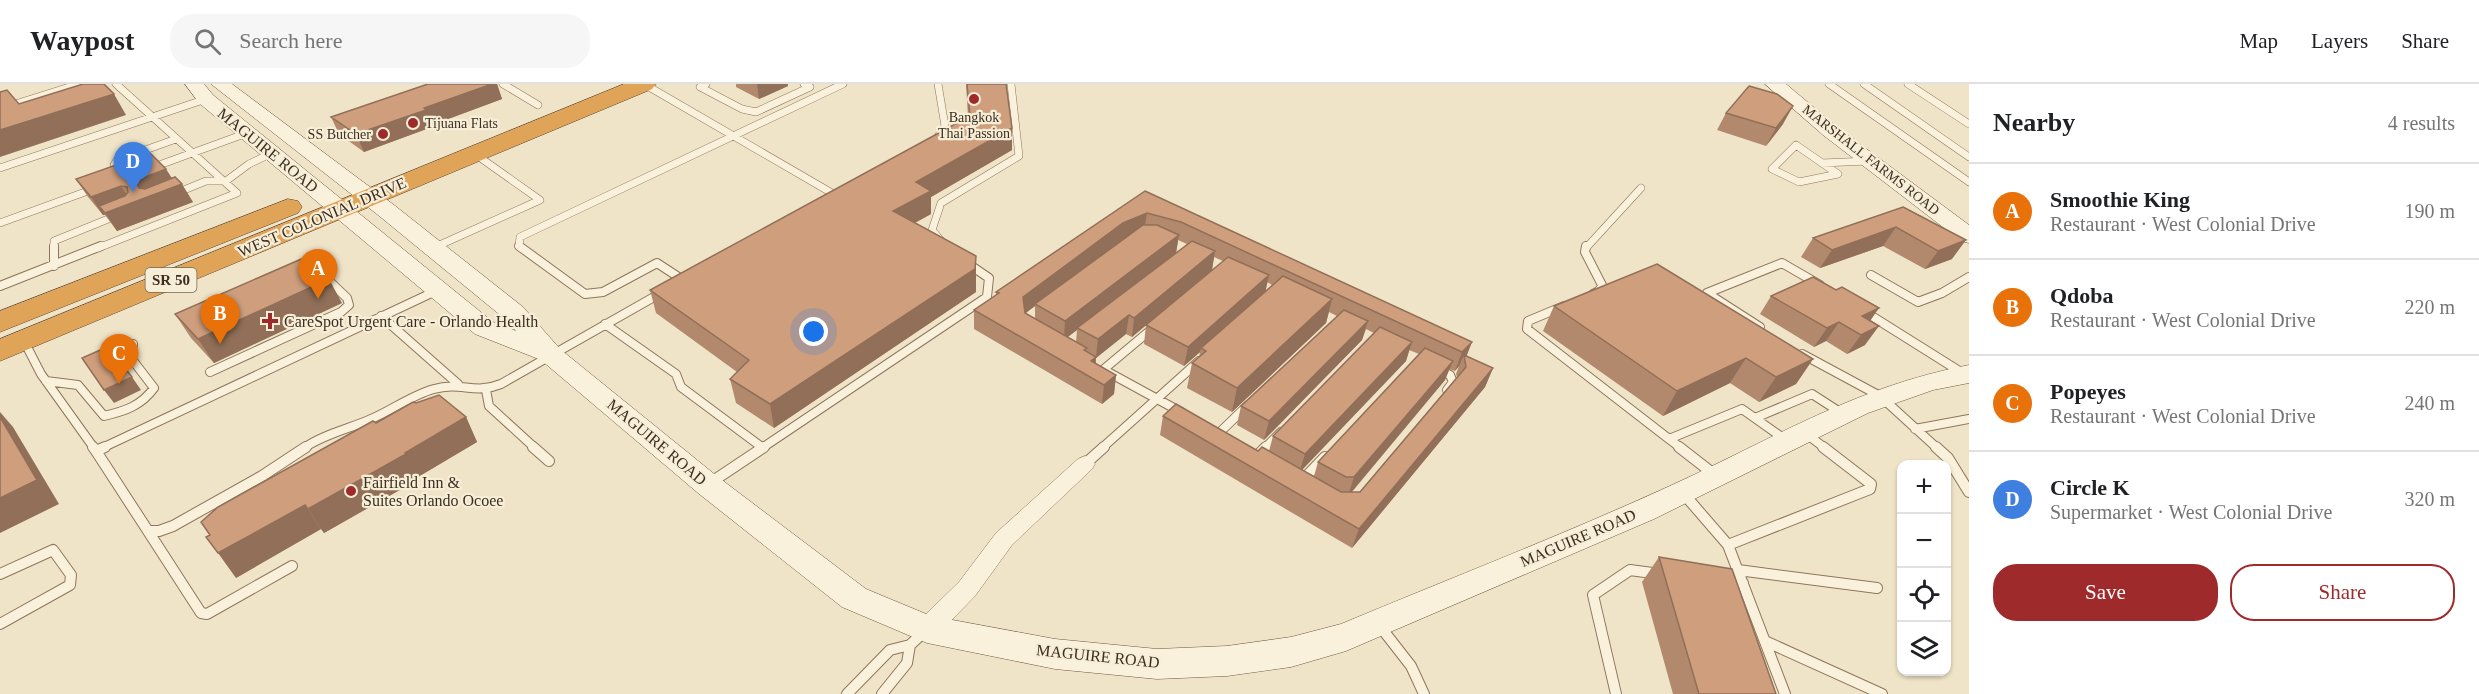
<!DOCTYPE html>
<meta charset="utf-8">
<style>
:root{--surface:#fff;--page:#f6f6f6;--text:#202124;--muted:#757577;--line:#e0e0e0;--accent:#9e2a2b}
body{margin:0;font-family:"Times New Roman",serif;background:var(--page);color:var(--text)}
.controls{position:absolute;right:18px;bottom:18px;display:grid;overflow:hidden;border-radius:12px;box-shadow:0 2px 4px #0004}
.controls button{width:54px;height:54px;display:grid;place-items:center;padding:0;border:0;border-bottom:2px solid var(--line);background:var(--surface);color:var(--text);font:30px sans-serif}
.you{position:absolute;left:814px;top:248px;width:21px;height:21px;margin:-15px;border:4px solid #fff;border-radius:50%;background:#1a73e8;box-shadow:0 0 0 9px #1a73e833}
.badge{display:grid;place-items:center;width:39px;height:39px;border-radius:50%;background:var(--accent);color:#fff;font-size:20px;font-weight:700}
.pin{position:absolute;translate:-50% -50px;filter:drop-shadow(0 2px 3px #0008)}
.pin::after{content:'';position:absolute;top:32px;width:21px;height:18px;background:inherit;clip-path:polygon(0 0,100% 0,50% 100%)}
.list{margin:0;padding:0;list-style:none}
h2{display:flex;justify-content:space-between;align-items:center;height:78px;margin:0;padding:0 24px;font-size:26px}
h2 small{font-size:20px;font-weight:400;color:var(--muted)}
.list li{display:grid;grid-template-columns:39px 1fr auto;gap:18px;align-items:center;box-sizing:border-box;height:96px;padding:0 24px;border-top:2px solid var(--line)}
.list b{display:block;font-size:22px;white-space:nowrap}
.list p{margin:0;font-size:20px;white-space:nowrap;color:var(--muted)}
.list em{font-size:20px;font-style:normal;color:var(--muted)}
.actions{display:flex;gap:12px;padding:18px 24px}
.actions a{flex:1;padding:14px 0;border:2px solid var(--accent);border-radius:24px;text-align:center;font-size:21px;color:var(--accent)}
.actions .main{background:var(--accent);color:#fff}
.icon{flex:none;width:33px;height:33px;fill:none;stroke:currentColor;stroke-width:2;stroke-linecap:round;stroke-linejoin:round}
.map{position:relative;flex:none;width:1969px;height:610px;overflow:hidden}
header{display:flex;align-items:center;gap:36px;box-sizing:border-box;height:84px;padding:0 30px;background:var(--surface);border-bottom:2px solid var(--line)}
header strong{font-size:28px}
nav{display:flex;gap:33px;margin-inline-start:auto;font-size:21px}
.search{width:420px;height:54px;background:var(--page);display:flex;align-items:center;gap:15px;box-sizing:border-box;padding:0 21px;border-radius:24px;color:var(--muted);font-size:22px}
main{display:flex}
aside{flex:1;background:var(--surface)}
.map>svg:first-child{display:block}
</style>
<header>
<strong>Waypost</strong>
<div class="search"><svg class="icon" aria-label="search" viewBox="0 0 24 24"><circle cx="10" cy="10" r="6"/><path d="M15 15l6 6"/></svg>Search here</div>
<nav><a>Map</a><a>Layers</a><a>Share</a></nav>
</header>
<main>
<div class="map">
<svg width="1969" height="610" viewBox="0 0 1969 610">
<rect width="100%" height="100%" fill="#f0e4c8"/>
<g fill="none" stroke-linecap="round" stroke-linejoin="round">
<defs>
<path id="lane-far2" d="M503 0 538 21
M644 0 837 112
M706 0 700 3 742 25 756 28 810 3 804 0
M1829 0 1969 98
M1864 0 1969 73
M1908 0 1969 40
M0 25 79 0
M937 54 945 42 938 0
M1796 61 1838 90 1799 98 1772 85Z
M1822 79 1868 77
M0 84 206 15
M151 84 247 49
M121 89 114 81 117 76 176 55
M174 110 206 97H226L249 80 272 69
M0 139 96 104
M943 159 932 146 941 119 1019 72 1011 0
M54 164V157L118 131
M98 164 237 109 116 0
M433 164 540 116 475 70
M521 164 519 162 520 153 843 0
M1586 164 1641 104"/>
<path id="lane-far1" d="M54 162V182
M519 162 585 210 603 208 657 179 683 196
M1586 162 1585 168 1602 201 1599 207 1593 210
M432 164 436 162
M1871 191 1918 218 1942 209 1969 193
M0 202 101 162
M1564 222 1528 237 1527 245 1669 355
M1862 226 1964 290
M381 232 458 300
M605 240 676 290 681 303 763 364
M1760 243 1707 209 1782 179 1820 201
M24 257 41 290 94 364
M1802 270 1880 312 1937 364
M1436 284 1450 291 1453 298 1447 306
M1104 285 1153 244
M1106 287 1181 328
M210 288 341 228 349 221 347 214 325 193
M46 297 78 301 104 332C125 327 141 322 154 304L131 274 133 260
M486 306 489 322 535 364
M1755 334 1812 310 1843 330
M1915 345 1969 335
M1805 349 1825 364
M1218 350 1248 321
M102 364 438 206
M304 364C324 350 349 345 371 335 392 326 412 311 434 305 461 297 474 311 501 300L661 209
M762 364 987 213 989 194 967 179
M1102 364 1199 277
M1265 364 1281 348
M1681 364 1669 355 1742 325 1786 356"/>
<path id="lane" d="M93 363 96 367 105 363
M533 363 549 377
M1679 363 1715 391
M1936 363 1948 374 1969 408
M96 367 148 447H159L173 442 262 392 306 363
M1257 372 1266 363
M1085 380 1104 363
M1301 398 1325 373
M710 399 764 363
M1683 409 1728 461 1785 610
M148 447 201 529 207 530 292 482
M1728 461 1870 405 1871 400 1823 363
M1738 486 1877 504
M0 490 53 466 71 491 70 501 0 540
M1725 497 1743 499
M1379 541 1411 582 1424 610
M1765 557 1882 610
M847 610 890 566 910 561 925 547
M882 610 907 579 910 561
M1616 610 1593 511 1630 486 1660 490"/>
<path id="street" d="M1085 372 1092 375 1095 380 1092 385 1012 461 975 512 936 552 927 555 918 552 915 545 918 538 959 498 996 449 1078 375Z"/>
<path id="secondary" d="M185 0H204L213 11 493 238 516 247 505 235 378 131 211 0H232L394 121 523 223 560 265 718 393 866 505 931 532 1055 555 1157 565 1227 562 1291 553 1341 540C1451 494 1563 451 1672 401 1775 354 1855 303 1969 281V299L1933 306 1868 329 1654 435 1346 567 1291 583 1227 592 1157 595 1055 585 927 559 842 523 698 409 541 276 475 250 199 19Z
M1765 0H1786L1837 43 1969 141V159L1961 157 1823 51Z"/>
<path id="highway" d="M624 0H656L652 5 0 277V255Z
M288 115 298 117 302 123 298 129 0 248V227Z"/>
</defs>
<use href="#lane-far2" stroke="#8d765c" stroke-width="8"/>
<use href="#lane-far1" stroke="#8d765c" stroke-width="10"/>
<use href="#lane" stroke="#8d765c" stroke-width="12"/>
<use href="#street" stroke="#8d765c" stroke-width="1"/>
<use href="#secondary" stroke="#6f573f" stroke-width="1"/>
<use href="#highway" stroke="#5b4430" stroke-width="1"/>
<use href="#lane-far2" stroke="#faf1dc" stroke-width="7"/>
<use href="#lane-far1" stroke="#faf1dc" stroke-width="8"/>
<use href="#lane" stroke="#faf1dc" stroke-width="10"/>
<use href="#street" fill="#faf1dc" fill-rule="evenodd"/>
<use href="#secondary" fill="#faf1dc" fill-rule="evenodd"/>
<use href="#highway" fill="#e0a458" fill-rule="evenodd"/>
</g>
<path fill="#b2896c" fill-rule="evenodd" d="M428 0H497L502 15 432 41V43L364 68 339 50 331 33Z
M736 0H788V2L759 15 736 3Z
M966 0H1006L1012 66 931 113V130L915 139 976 172V208L774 344 736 319 730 295 737 288 656 229 650 206 968 33Z
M1726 29 1783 40 1766 62 1717 46Z
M172 94 193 118 117 147 105 131H103L88 113 76 95Z
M1145 107 1472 258 1466 272 1493 284 1485 303 1352 464 1160 351 1163 332 1258 367H1269L1273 352 1374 249 1366 245 1362 256 1264 356 1237 341 1241 322 1337 232 1329 228 1326 239 1232 328 1187 304 1192 279 1199 273 1200 268 1184 282 1144 260 1146 241 1132 253 1126 250 1096 274V279L1116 291 1114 310 1102 320 974 245V226L996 211V208ZM1178 156 1187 160 1176 169ZM1214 173 1223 177 1160 230 1212 186ZM1267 198 1272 201 1265 207ZM1035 222V235L1025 229ZM1077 246 1076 258 1067 253ZM1409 266 1419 270 1318 378 1314 392 1302 386 1406 277ZM1459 282 1456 290 1457 293 1360 408H1352L1445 296 1449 285 1455 287Z
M1903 123 1952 175 1925 185 1883 162 1820 184 1801 173 1813 154Z
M1771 212 1870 236 1865 261 1847 270 1826 257 1814 263 1760 230Z
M342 219 214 279 191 254 175 230Z
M1554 222 1813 275 1796 300 1759 318 1730 299 1663 332 1543 247Z
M416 319 466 333 477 358 418 393 419 395 324 449 321 445 236 494 376 339Z
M1659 473 1776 610H1673L1642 498Z"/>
<path fill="#916f58" d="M492 0H497L502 15 432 41V43L364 68 356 50 424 24Z
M757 0H788V2L759 15Z
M114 10 126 31 0 73V46Z
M1793 22 1783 40 1766 62 1776 44Z
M1012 44V66L931 113V130L894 150 893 127 916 98Z
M166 85 177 102 182 100 193 118 117 147 105 129 99 122 105 131H103L91 113 121 102 132 119 139 104 137 100 140 95Z
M1147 129 1144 147 1035 220V222L1022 232 1023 213 1123 139Z
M1896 143 1883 162 1820 184 1832 166Z
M1179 151 1176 169 1077 244V246L1064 256 1065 237Z
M1966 156 1952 175 1925 185 1938 167Z
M1215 167 1212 186 1132 253 1134 234Z
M976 172V208L774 344 770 320Z
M1269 191 1265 210 1201 264 1200 268 1184 282 1188 263Z
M329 195 342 219 214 279 198 255Z
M1332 215 1326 239 1232 328 1237 304Z
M1879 224 1866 243 1862 232Z
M1129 231 1126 250 1096 274 1094 292 1091 277 1096 273 1098 255Z
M1368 237 1362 256 1264 356 1269 337Z
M1839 238 1826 257 1814 263 1827 244Z
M1879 242 1865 261 1847 270 1861 251Z
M1412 258 1406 277 1299 389 1305 370Z
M1472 258 1465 276 1464 271 1459 282 1455 287 1462 268Z
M1746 274 1730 299 1663 332 1677 307Z
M1813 275 1796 300 1759 318 1776 293Z
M1453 277 1445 296 1348 412 1354 393Z
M1493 284 1485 303 1352 464 1359 445Z
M1116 291 1114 310 1102 320 1104 301Z
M132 293 141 306 114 319 104 306Z
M0 328 13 343 59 420 0 449Z
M466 333 477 358 418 393 419 395 324 449 308 425Z
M305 421 321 445 236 494 218 469Z"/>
<path fill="#cf9f7d" stroke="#916f58" stroke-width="1.5" d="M83 0H104L114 10 0 46V8L7 6 19 20Z
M428 0H492L424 24 426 26 356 50 331 33Z
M967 0H1006L1012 44 916 98 931 107 893 127 976 172 975 185 770 320 730 295 749 276 650 206 970 32Z
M1749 2 1777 10 1793 22 1776 44 1726 29Z
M150 69 166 85 140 95 137 100 139 104 145 105 175 93 182 100 105 129 99 122 125 112 128 108 127 103 121 102 91 113 76 95Z
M1145 107 1472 258 1462 268 1181 138 1147 129 1123 139 1023 213 1025 229 1087 264 1084 266 1096 273 1091 277 1116 291 1104 301 974 226 999 209 996 208Z
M1903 123 1966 156 1938 167 1896 143 1832 166 1813 154Z
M1143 141H1157L1179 151 1065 237 1035 220Z
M1192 157 1215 167 1134 234 1129 231 1098 255 1077 244Z
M306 173 329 195 198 255 175 230Z
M1228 173 1269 191 1188 263 1146 241Z
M1657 180 1813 275 1776 293 1746 274 1677 307 1554 222Z
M1283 192 1332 215 1237 304 1192 279 1206 267 1201 264Z
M1813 193 1836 206 1842 203 1879 224 1862 232 1879 242 1861 251 1839 238 1827 244 1771 212Z
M1344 226 1368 237 1269 337 1241 322Z
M1380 243 1412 258 1305 370 1273 352Z
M107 263 112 271 114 270 132 293 104 306 82 274Z
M1425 264 1453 277 1354 393H1346L1318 378Z
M1464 271 1493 284 1359 445 1163 332 1176 320 1258 367 1262 363 1341 408H1360L1466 283Z
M439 311 466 333 405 369 406 370 308 425 305 421 218 469 206 453 210 451 201 438 218 423 373 337 376 339 413 318 416 319Z
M0 333 37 396 0 414Z
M1659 473 1732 485 1776 610H1699Z"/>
<g fill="#9e2a2b" stroke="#f7eed8" stroke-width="2">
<circle cx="974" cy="15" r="6"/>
<circle cx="413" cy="39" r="6"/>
<circle cx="383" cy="50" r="6"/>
<path d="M267 228h6v6h6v6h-6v6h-6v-6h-6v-6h6z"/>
<circle cx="351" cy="407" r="6"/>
</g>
<g text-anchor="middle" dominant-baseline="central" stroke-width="4.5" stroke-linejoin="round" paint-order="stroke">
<g font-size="14" fill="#3d2e20" stroke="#f7eed8">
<text x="974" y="33">Bangkok<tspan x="974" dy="16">Thai Passion</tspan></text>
<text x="425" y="39" text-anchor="start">Tijuana Flats</text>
<text x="371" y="50" text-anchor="end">SS Butcher</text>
</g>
<g font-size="14" fill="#3d2e20" stroke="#f7eed8">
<text transform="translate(1871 76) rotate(38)">MARSHALL FARMS ROAD</text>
</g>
<rect fill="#f7eed8" stroke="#756857" stroke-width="1.5" x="145.5" y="184" width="51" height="24" rx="4.5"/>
<g font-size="15" font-weight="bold" fill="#3d2e20">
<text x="171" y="196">SR 50</text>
</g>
<g font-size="16" fill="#3d2e20" stroke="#f7eed8">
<text transform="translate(268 66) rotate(39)">MAGUIRE ROAD</text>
<text transform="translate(322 133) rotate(-23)">WEST COLONIAL DRIVE</text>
<text transform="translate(657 358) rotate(40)">MAGUIRE ROAD</text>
<text transform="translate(1578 454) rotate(-23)">MAGUIRE ROAD</text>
<text transform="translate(1098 572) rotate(6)">MAGUIRE ROAD</text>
</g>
<g font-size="16" fill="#3d2e20" stroke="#f7eed8" text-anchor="start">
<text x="284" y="237">CareSpot Urgent Care - Orlando Health</text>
<text x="363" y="398">Fairfield Inn &amp;<tspan x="363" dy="18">Suites Orlando Ocoee</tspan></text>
</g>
</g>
</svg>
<div class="controls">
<button>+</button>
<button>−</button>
<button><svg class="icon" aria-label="locate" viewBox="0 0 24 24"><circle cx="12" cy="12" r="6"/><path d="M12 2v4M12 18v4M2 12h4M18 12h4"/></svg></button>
<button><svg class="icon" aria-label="layers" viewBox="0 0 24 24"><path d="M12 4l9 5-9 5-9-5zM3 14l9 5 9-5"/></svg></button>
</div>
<div class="you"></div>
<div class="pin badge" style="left:318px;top:215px;background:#e8710a">A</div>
<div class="pin badge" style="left:220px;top:260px;background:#e8710a">B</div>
<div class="pin badge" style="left:119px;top:300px;background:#e8710a">C</div>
<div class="pin badge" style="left:133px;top:108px;background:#3f7fe0">D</div>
</div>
<aside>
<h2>Nearby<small>4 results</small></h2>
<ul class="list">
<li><span class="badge" style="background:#e8710a">A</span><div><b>Smoothie King</b><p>Restaurant · West Colonial Drive</p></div><em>190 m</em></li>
<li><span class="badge" style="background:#e8710a">B</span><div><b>Qdoba</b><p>Restaurant · West Colonial Drive</p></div><em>220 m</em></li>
<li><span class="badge" style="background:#e8710a">C</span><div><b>Popeyes</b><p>Restaurant · West Colonial Drive</p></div><em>240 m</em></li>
<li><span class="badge" style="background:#3f7fe0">D</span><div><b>Circle K</b><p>Supermarket · West Colonial Drive</p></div><em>320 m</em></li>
</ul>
<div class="actions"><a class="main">Save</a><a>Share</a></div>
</aside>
</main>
